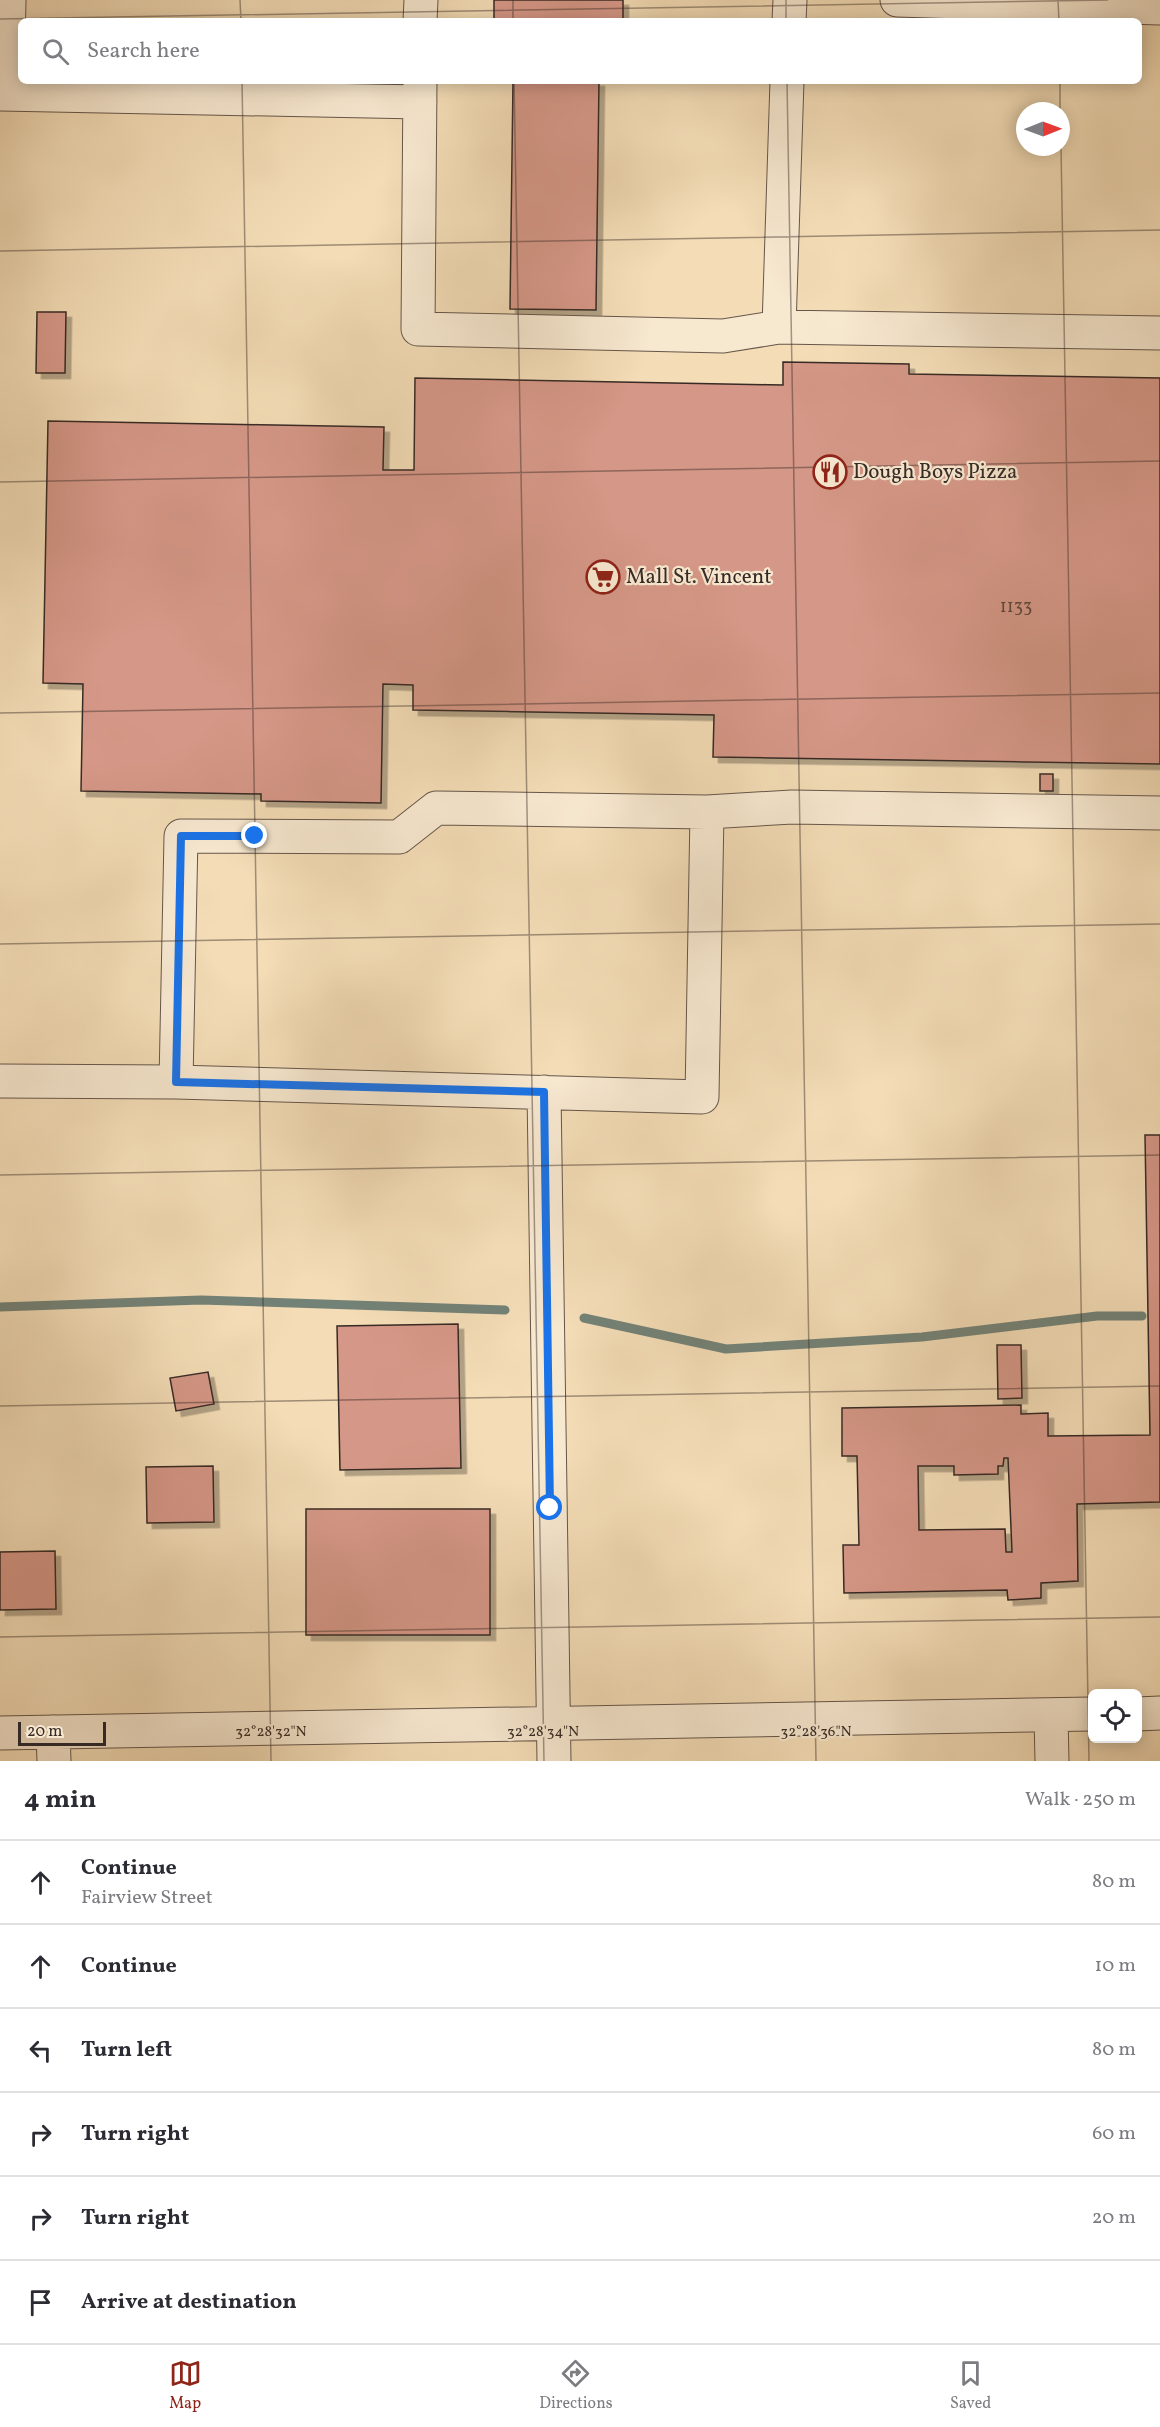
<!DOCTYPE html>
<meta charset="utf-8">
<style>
:root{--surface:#fff;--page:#f7f7f7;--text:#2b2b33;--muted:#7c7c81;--line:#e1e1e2;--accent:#8f2418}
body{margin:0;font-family:Vollkorn,serif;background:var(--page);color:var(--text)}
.controls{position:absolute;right:18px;bottom:18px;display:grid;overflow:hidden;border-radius:9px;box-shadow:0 3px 15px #0003}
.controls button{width:54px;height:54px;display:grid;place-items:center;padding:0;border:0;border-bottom:2px solid var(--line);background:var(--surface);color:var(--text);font:30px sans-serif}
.compass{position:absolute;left:1016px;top:102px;width:54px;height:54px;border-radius:50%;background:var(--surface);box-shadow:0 3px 15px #0003;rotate:89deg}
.scale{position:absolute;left:18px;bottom:15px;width:88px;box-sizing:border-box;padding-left:6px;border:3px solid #372a25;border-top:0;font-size:16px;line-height:21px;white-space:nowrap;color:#372a25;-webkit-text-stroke:4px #f7e8d0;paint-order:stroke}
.stop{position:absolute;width:18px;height:18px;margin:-14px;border:4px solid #1a73e8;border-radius:50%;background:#fff}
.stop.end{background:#1a73e8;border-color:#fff;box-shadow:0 2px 6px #0008}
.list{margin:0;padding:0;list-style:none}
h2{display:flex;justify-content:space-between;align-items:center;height:78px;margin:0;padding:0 24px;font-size:26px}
h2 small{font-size:20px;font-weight:400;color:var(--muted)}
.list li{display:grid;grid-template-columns:39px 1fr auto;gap:18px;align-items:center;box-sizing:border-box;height:84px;padding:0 24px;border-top:2px solid var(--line)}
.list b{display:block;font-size:22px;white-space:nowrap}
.list p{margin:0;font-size:20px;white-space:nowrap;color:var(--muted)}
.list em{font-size:20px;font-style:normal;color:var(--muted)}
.icon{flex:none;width:33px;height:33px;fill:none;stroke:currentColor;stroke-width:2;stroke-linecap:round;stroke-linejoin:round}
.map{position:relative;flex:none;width:1160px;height:1761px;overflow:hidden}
.search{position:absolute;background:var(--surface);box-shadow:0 3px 15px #0003;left:18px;right:18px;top:18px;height:66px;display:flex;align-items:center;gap:15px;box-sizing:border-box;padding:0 21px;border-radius:9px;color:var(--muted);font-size:22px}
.sheet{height:582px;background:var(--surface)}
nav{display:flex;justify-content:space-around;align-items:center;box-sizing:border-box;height:84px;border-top:2px solid var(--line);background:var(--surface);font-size:16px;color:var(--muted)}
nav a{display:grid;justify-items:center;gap:3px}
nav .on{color:var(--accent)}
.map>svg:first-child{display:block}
</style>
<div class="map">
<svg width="1160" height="1761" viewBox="0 0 1160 1761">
<defs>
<filter id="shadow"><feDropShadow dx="5.5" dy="5.5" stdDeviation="0" flood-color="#0004"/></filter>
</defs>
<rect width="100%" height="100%" fill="#f3dcb6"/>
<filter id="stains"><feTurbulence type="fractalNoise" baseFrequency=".00333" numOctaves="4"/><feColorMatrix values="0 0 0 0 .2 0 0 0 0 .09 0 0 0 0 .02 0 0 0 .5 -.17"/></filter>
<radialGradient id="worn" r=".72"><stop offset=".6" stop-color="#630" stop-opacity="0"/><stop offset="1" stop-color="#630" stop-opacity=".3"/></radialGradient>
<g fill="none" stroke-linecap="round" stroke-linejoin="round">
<path stroke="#738277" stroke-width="9" d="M0 1307 201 1300 505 1310
M584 1318 726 1349 922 1337 1097 1316H1142"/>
</g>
<path fill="#d59787" stroke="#372a25" stroke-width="1.5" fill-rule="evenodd" filter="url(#shadow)" d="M494 0H623V21H494Z
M513 81H599L596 310 510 309Z
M37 312H66L65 373H36Z
M783 362 909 364V374L1160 378V764L713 757 714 715 413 710V685L383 684 381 803 261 801V794L81 791 83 684 43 683 48 421 384 427 383 470H414L415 378 783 385Z
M1040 774H1053V791H1040Z
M1145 1135H1160V1502L1077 1504 1078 1581 1041 1583V1598L1008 1600 1007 1590 844 1593 843 1545H859L857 1456H842V1408L1021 1405V1414L1048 1413V1436L1150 1435ZM1004 1458H1008L1012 1552H1006L1005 1529 919 1530 918 1466H954V1475L998 1474V1466H1003Z
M458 1324 461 1468 340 1470 337 1326Z
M997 1345H1021L1022 1398 998 1399Z
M208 1372 214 1404 176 1411 170 1378Z
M213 1466 214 1522 147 1523 146 1467Z
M306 1509H490V1635H306Z
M55 1551 56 1609 0 1610V1552Z"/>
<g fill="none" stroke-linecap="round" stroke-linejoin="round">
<defs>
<path id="minor" d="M897 0 1160 8
M420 21 421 0
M789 21 790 0
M420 81 418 329 723 336 779 327 1160 333
M0 94 420 102
M7 94 9 0
M779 327 787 81
M0 1081 176 1082 702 1097 707 812
M176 1082 181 836 399 837 436 808 707 812 792 807 1160 813
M544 1092 554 1761
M1138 1714 1160 1713
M1051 1715 1052 1761
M53 1732 54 1761
M0 1733 1092 1714"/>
</defs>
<use href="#minor" stroke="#665649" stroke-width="35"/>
<use href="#minor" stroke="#f7e8d0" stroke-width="33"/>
</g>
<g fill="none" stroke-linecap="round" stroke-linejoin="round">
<path stroke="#1a73e8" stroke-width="8" d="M255 836H181L176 1082 544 1092 550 1508"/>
</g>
<path fill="none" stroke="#372a25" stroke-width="1.5" stroke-opacity="0.45" d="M240 0 241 21M513 0V21M786 0V21M1058 0 1059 21M0 19 1108 0M242 81 271 1761M514 81 544 1761M787 81 816 1761M1060 81V111M1061 147 1089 1761M0 251 1160 230M0 482 1160 461M0 713 1160 693M0 944 1160 924M0 1175 1160 1155M0 1406 1160 1386M0 1637 1160 1617"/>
<defs>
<symbol id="restaurant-ring" viewBox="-11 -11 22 22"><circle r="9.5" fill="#f7e8d0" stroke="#8f2418" stroke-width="1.5"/><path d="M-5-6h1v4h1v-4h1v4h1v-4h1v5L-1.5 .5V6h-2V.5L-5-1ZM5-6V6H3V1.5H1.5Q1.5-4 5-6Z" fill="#8f2418"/></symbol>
<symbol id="supermarket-ring" viewBox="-11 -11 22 22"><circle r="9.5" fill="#f7e8d0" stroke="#8f2418" stroke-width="1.5"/><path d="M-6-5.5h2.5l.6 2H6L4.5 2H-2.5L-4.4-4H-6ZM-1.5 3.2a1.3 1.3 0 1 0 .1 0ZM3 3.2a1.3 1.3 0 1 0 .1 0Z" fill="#8f2418"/></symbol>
</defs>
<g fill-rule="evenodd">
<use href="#restaurant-ring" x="811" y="453" width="38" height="38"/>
<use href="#supermarket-ring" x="584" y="558" width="38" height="38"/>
</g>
<g text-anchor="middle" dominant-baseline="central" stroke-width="4.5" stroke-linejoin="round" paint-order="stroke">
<g font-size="18" fill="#5e453e">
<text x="1016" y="607">1133</text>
</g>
<g font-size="21" fill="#372a25" stroke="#f7e8d0" text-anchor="start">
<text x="853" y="472">Dough Boys Pizza</text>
<text x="626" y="577">Mall St. Vincent</text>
</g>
</g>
<g font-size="15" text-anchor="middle" fill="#372a25" stroke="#f7e8d0" stroke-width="4.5" stroke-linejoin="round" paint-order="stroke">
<text x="271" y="1736">32°28'32"N</text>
<text x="543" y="1736">32°28'34"N</text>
<text x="816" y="1736">32°28'36"N</text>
</g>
<rect width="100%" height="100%" filter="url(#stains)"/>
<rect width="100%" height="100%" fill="url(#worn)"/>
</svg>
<div class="controls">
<button><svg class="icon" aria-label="locate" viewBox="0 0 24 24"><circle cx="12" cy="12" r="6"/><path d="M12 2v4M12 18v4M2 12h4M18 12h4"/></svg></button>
</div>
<svg class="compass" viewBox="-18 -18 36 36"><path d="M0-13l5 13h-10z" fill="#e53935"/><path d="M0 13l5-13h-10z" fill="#7c7c81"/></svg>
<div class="scale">20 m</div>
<div class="stop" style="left:550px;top:1508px"></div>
<div class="stop end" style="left:255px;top:836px"></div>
<div class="search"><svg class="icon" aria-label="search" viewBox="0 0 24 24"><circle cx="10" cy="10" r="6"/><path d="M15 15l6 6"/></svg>Search here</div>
</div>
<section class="sheet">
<h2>4 min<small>Walk · 250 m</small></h2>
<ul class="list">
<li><svg class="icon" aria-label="ahead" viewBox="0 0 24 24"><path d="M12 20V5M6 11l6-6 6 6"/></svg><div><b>Continue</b><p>Fairview Street</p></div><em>80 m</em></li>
<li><svg class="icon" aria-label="ahead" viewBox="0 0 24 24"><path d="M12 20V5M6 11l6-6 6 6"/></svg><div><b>Continue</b></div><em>10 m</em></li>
<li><svg class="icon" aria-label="left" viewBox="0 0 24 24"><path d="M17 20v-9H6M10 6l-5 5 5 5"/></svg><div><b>Turn left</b></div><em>80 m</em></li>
<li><svg class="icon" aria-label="right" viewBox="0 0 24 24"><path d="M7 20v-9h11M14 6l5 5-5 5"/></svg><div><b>Turn right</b></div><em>60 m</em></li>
<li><svg class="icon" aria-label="right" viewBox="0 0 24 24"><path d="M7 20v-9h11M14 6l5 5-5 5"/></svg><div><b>Turn right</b></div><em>20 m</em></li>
<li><svg class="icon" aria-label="arrive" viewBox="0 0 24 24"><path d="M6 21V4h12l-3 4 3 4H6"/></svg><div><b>Arrive at destination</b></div></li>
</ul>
</section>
<nav>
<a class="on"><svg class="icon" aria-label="map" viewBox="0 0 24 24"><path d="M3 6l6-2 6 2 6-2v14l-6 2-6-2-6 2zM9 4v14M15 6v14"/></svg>Map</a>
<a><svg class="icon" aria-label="directions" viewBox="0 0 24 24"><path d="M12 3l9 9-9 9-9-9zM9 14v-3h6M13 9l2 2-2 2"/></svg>Directions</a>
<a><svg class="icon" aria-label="saved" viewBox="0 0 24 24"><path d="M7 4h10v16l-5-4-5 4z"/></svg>Saved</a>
</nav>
